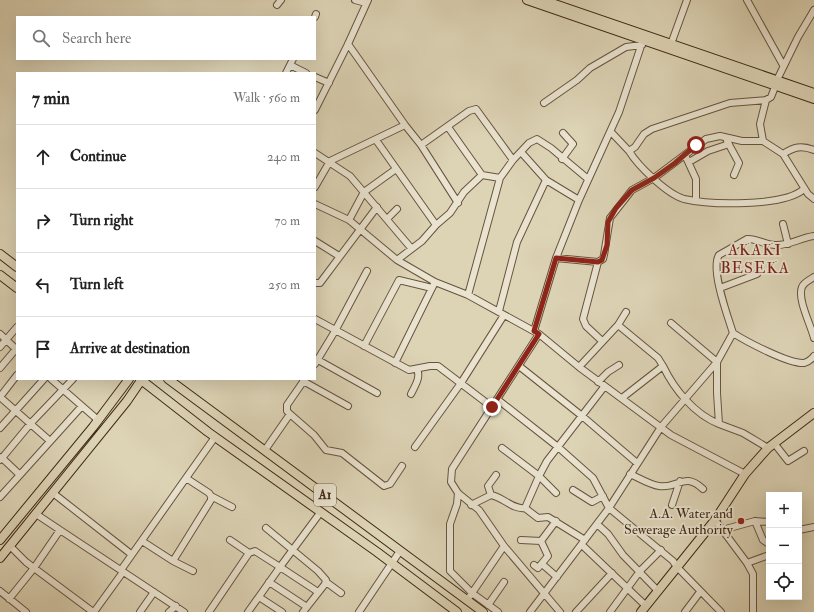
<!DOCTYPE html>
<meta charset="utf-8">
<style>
:root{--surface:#fff;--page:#f2f2f2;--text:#222;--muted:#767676;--line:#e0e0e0}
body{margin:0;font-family:"IM FELL Double Pica",serif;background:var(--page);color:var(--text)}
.controls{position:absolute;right:12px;bottom:12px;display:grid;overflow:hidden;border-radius:0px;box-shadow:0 4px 16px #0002}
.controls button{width:36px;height:36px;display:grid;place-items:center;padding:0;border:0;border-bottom:1px solid var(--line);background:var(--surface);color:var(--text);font:20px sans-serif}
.stop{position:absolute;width:12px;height:12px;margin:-9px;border:3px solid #8f2418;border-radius:50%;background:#fff}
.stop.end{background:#8f2418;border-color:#fff;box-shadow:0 1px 4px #0008}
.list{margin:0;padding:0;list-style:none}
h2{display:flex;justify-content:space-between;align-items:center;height:52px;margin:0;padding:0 16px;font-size:17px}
h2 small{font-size:13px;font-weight:400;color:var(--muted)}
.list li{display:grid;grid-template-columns:26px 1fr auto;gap:12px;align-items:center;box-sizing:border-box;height:64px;padding:0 16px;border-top:1px solid var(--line)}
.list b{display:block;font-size:15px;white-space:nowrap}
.list em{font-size:13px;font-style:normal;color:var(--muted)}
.icon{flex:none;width:22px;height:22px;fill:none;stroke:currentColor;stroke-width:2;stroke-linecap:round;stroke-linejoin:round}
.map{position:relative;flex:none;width:814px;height:612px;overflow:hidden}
.search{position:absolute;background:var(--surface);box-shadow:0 4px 16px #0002;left:16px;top:16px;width:300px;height:44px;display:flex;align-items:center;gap:10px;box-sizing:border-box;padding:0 14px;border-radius:0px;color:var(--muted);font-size:15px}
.panel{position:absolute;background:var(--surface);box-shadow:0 4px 16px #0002;left:16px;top:72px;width:300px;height:308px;border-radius:0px}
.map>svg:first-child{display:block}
</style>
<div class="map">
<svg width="814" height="612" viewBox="0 0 814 612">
<rect width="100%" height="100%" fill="#ddd4b6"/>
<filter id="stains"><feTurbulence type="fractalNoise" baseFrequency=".005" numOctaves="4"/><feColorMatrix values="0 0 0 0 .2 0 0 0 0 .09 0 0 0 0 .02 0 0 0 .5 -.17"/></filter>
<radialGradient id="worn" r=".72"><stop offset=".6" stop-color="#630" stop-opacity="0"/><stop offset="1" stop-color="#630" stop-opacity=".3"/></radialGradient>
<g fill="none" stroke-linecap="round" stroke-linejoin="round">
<defs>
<path id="minor" d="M355 0 366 3
M747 0 783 65
M277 5 281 0
M315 17 316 14
M671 44 687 0
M290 65 306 73
M286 73 293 59
M315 77 329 83
M777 80 798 37 814 10
M766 100 760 124 763 141 783 154 808 194 814 199
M544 103 577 80 590 68 626 47 642 45
M315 110 348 44 368 0
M405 125 421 145 458 203
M448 127 482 175 500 178
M611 132 629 151 635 147 644 134 652 129 730 103 766 100 771 97 775 87
M376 140 436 225
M727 141 739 163 734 175
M421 145 469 111 476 109 513 160 500 178 468 295 539 334 579 367 671 435 745 474
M629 151C638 166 667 194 684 199 710 205 784 207 804 189
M521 152 546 180
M315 153 350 176 411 248
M783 154C794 147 801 145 814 150
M685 155 696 179V200
M562 159 573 144 563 133
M513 160 529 143 537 139 551 148 588 179
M689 162 708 151 729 144
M315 187 330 161 405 125 348 44
M315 204 349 220 397 260 422 241 436 225 450 213 464 192 482 175
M388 218 397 209
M349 220 364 192 396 169
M783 224 788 244
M814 236C800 238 788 246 775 245 765 245 756 238 747 239L719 255C710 269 728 317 733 333 747 342 789 364 804 363 808 362 811 360 814 356
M315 241 339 256
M556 258 598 262 583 319 586 326 602 341
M397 260 435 282 468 295
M598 262 603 259 604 255 610 218 632 190 654 178 706 139 720 136 742 141H763
M814 277C810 280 804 282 802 287 797 299 811 325 814 338
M315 283H320L377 207
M720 288 757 274
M499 311 517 242 546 180 579 200
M315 319 409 370 430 366H438L492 407
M671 323 717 362V393L719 424 743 433 768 448
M618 325 626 312
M534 331 556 258 579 200 619 112 644 37
M0 334 17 350
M539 334 452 469 451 482 458 493 479 510 504 546 560 612
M364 346 399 280 432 288
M0 347 17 327
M318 360 377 393
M395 363 435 282
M315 364 335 331 367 271
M519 366 582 416 637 463
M663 366C674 389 694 414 719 424
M579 367 618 325 658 358 663 366 622 398
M0 368 16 349
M51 379 98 420
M303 381 348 406
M598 382 608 372 619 365
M411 394C415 386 421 377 417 369
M0 397 50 441
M0 397 17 375
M497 399 558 447 593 478 609 508 673 561 677 567 721 612
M290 414 314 435 326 450 342 453 384 486 390 484 402 466
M0 428 44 379
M774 443 788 461 804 451
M415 447 461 383 504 315
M502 448 539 476 556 493
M265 450 290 414 287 411V405L305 379
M0 457 2 458 31 423 73 379
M0 460 2 458 20 475
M630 474C639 478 650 485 659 486 679 489 684 471 703 489
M573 490 592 502 603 496
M53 493 131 554
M458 493 457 504 450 524V571L472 593 498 612
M491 495 488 486 496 475
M211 496 232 507
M0 497 82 406
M471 505 491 495C503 497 513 510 525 508L539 476 547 461 604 387
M672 505 680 481
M525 508 538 518 548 517 585 540
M715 520 747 563 753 574V612
M755 521 763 540 769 544
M597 524 608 534 623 555 658 591
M266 528 318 571 326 580 325 584 303 612
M60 530 184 612
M722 530 755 521 769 522
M799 530 814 527
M230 540 249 553
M521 540 541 541
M142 541 173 561 211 500V496L209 493 186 478
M541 541 556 521
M582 545 646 606
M10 546 26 562 93 612
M173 561 193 571
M747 563 769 555
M542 564 557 577
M534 565 538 568 548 556 541 541
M121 570 215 437
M269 582 307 607
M326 582 341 593
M0 591 26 612
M318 592 280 567 320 513
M470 596 504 546
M259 597 282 612
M9 599 34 568 60 530 36 514
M488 605 504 582
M94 612 123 572
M140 612 154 592
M169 612 176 606
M209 612 249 553 255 551 280 567 248 612
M359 612 400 551
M530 612 609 508 661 427 717 362 733 333
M576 612 612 573
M610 612 640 571 661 550
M685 612 700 592"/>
<path id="major" d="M527 0 814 99
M543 0 814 93
M0 254 17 267
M0 275 17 288
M140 379 208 432 377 552 457 612
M168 379 483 612
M0 540 93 427 129 379
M0 558 127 401 142 379
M641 612 715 520 745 474 768 448 814 413"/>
</defs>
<use href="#minor" stroke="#67543e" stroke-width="8"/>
<use href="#major" stroke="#402916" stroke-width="10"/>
<use href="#minor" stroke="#e9e3d0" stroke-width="6"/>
<use href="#major" stroke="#ddd4b6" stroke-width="8"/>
</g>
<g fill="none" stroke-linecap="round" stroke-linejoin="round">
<path stroke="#8f2418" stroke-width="5" d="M492 407 539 334 534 331 556 258 598 262 602 260 607 245 608 222 616 208 632 190 654 178 675 163 696 145"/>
</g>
<circle fill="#8f2418" stroke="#e9e3d0" stroke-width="1.5" cx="741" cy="521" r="4"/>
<g text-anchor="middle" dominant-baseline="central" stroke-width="3.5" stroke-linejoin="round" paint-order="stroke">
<rect fill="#e9e3d0" stroke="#73614e" stroke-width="1" x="314" y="484" width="22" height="22" rx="3"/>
<g font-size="13" font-weight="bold" fill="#402916">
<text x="325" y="495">A1</text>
</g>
<g font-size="14" fill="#402916" stroke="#e9e3d0" text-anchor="end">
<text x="733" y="513">A.A. Water and<tspan x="733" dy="16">Sewerage Authority</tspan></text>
</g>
<g font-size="16" letter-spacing="1" fill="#7a1f14" stroke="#e9e3d0">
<text x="755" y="250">AKAKI<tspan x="755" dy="18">BESEKA</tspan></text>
</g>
</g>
<rect width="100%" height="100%" filter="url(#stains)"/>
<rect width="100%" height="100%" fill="url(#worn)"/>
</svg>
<div class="controls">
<button>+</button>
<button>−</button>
<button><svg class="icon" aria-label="locate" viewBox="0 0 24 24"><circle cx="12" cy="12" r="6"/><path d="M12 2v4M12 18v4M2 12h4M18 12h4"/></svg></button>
</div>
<div class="stop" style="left:696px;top:145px"></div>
<div class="stop end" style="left:492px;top:407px"></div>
<div class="search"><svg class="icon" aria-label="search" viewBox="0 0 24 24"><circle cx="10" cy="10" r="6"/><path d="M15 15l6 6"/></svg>Search here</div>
<section class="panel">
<h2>7 min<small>Walk · 560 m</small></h2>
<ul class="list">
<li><svg class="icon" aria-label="ahead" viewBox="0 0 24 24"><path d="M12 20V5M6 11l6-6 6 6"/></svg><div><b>Continue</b></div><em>240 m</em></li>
<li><svg class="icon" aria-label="right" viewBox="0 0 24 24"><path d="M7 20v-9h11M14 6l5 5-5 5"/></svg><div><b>Turn right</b></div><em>70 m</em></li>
<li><svg class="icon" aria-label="left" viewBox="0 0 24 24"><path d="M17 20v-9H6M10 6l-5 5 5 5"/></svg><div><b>Turn left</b></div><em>250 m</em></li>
<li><svg class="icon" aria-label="arrive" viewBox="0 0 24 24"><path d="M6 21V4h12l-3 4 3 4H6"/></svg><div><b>Arrive at destination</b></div></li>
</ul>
</section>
</div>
